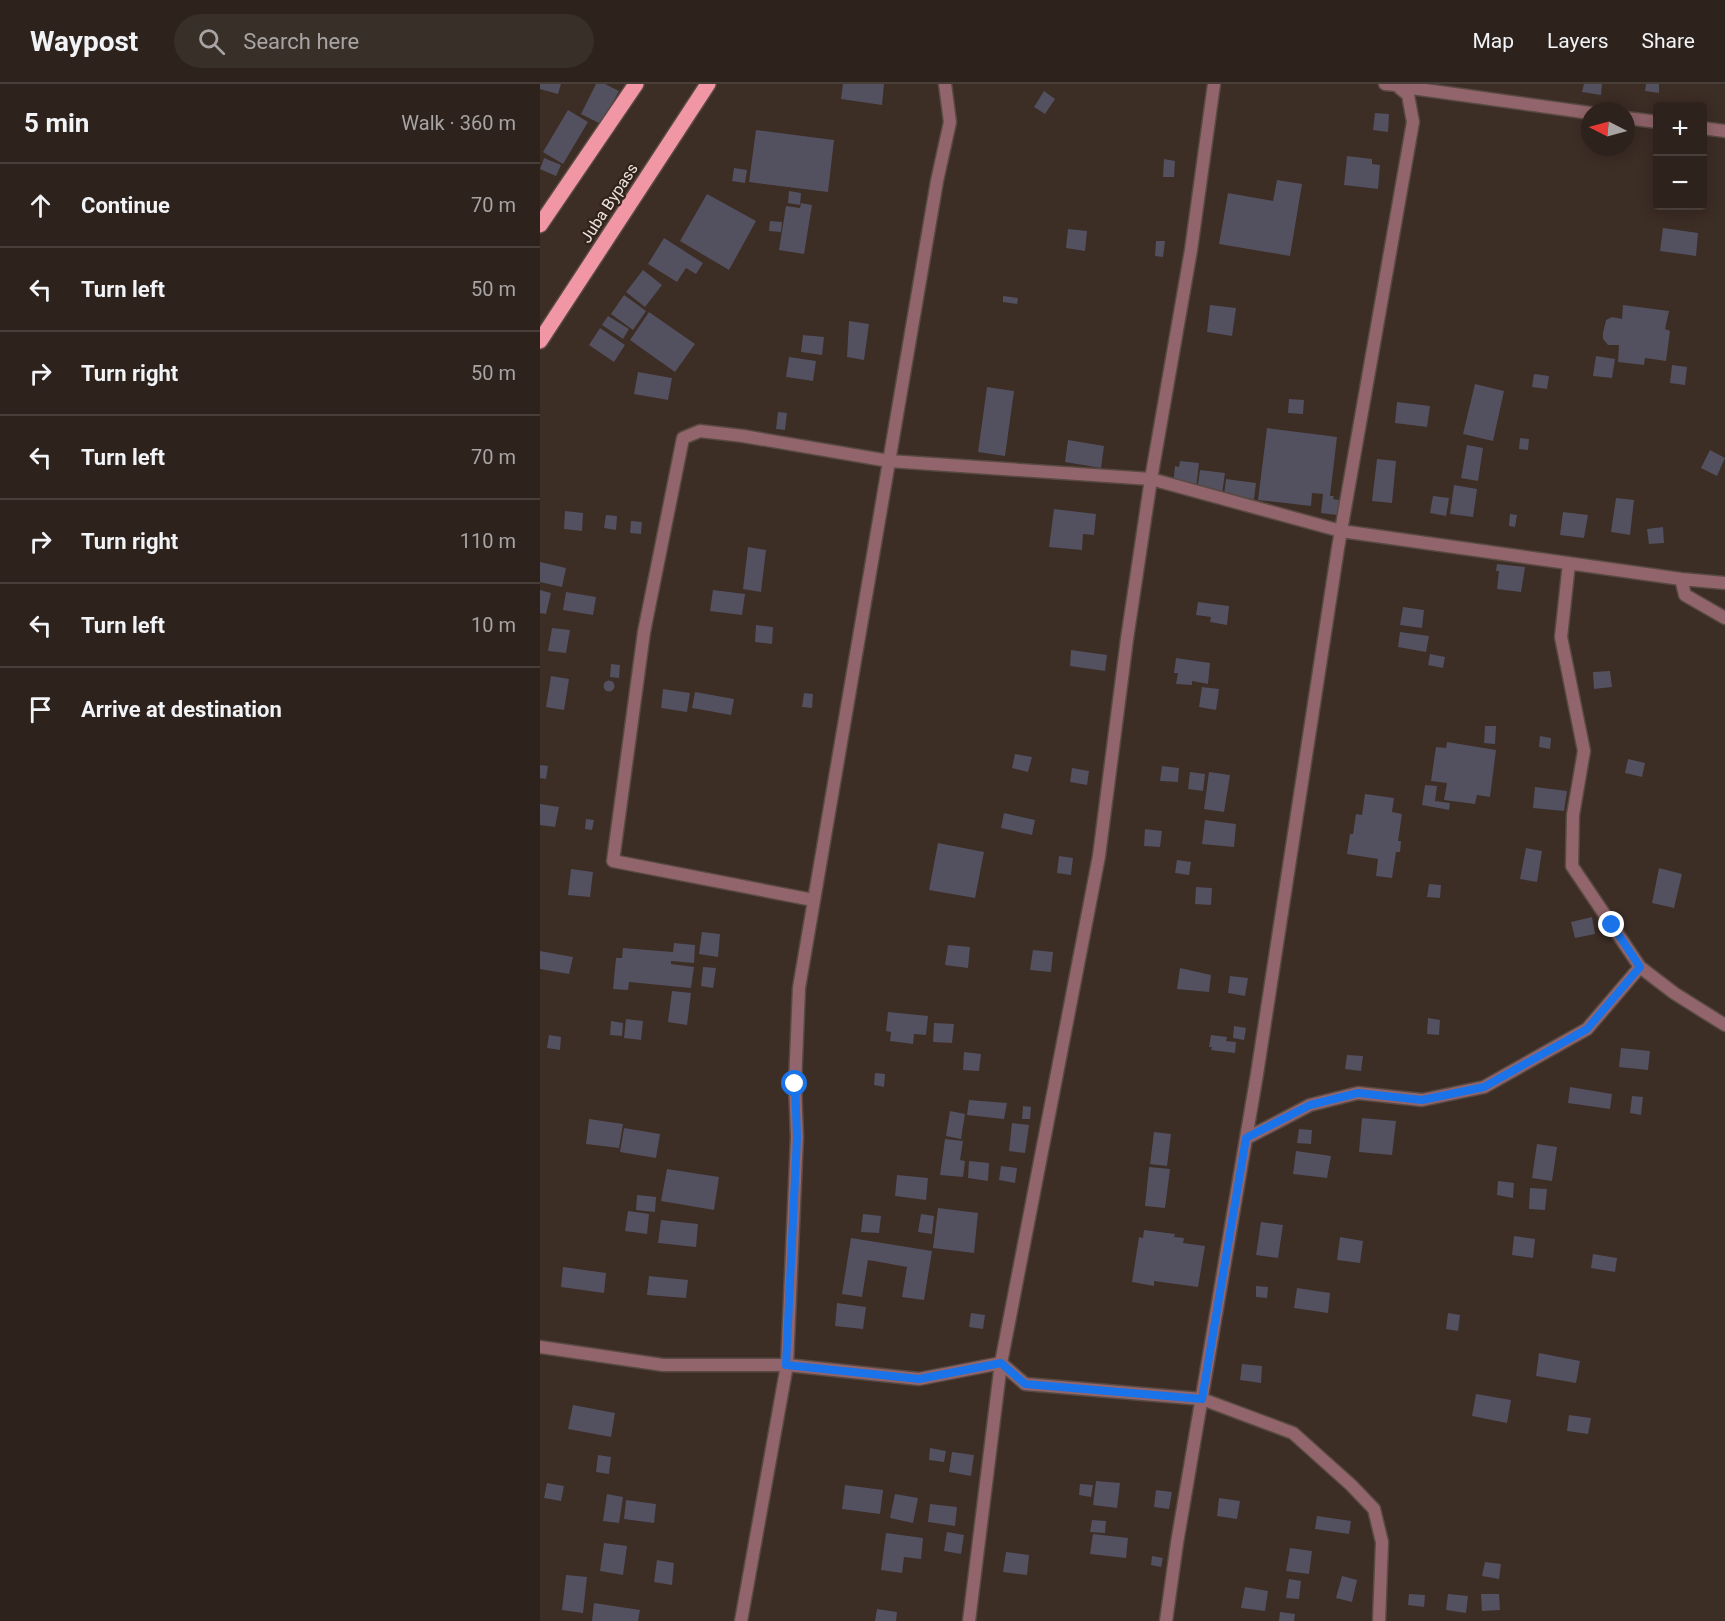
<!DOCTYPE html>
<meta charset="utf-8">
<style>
:root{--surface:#2d221c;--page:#392f29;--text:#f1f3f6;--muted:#a7a4a3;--line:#483f3b}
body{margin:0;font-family:Roboto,sans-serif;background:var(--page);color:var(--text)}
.controls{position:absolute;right:18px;top:18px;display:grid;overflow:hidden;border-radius:6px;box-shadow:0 3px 15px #0003}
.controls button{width:54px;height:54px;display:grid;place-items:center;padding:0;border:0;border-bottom:2px solid var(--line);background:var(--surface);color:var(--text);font:30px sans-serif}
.compass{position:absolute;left:1041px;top:18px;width:54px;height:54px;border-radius:50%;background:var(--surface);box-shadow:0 3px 15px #0003;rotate:276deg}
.stop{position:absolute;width:18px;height:18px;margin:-14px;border:4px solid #1a73e8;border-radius:50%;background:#fff}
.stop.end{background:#1a73e8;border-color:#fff;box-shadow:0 2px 6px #0008}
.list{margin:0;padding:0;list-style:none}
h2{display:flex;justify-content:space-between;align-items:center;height:78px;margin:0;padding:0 24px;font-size:26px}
h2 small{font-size:20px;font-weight:400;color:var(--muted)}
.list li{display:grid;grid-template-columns:39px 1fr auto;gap:18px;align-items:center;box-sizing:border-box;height:84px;padding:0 24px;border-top:2px solid var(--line)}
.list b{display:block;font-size:22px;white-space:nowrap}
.list em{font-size:20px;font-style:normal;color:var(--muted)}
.icon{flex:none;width:33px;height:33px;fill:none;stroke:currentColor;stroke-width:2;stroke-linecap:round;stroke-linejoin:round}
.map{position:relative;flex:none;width:1185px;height:1537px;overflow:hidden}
header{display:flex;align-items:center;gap:36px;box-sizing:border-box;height:84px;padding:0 30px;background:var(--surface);border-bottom:2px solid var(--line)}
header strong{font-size:28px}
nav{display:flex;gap:33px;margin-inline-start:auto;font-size:21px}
.search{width:420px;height:54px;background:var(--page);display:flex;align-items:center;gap:15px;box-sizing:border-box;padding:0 21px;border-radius:33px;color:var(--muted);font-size:22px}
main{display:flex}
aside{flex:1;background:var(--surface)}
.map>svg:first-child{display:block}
</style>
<header>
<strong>Waypost</strong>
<div class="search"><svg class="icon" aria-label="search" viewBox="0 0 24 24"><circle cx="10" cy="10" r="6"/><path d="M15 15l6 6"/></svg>Search here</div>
<nav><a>Map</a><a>Layers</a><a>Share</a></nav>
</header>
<main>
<aside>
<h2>5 min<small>Walk · 360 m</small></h2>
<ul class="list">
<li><svg class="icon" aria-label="ahead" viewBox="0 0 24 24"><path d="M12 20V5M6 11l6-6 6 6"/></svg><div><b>Continue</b></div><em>70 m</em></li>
<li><svg class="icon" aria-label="left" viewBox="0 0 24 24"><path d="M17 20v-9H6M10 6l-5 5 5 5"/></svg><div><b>Turn left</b></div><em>50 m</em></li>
<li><svg class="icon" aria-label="right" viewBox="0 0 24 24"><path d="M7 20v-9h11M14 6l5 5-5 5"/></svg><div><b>Turn right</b></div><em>50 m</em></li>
<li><svg class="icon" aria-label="left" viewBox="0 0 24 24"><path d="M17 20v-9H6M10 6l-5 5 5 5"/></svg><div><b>Turn left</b></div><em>70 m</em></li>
<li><svg class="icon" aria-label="right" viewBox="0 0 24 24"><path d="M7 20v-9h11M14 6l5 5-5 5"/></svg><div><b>Turn right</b></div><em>110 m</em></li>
<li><svg class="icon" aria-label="left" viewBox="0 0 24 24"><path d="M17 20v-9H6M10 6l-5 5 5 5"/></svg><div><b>Turn left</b></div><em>10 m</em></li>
<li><svg class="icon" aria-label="arrive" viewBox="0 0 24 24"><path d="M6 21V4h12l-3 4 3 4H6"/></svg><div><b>Arrive at destination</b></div></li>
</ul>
</aside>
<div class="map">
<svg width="1185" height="1537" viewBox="0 0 1185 1537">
<rect width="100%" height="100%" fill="#3c2d25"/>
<path fill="#535060" d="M0 0H21L18 10 0 5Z
M56 0H65L79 7 61 40 41 30Z
M303 0H344L342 21 301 15Z
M1044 0H1062L1061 11 1042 8Z
M1106 0H1119V9L1105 7Z
M504 7 515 15 505 30 494 23Z
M28 26 48 38 23 80 3 68Z
M835 29 849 30 848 48 833 46Z
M216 46 294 56 288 108 209 98Z
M807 72 832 75V80L840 81 838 105 804 101Z
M4 74 21 81 16 92 0 85Z
M624 75 635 77 634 93H623Z
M194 84 207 86 205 99 192 97Z
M737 96 762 100 750 172 679 160 688 109 733 117Z
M249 107 261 109 260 121 248 119Z
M167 110 216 137 189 186 140 157Z
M261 119 272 121 264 170 239 166 246 122 260 124Z
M230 137 242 138 241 148 229 147Z
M1123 144 1158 149 1156 172 1120 167Z
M528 145 547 147 545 167 526 164Z
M124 154 163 179 156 190 146 184 137 198 108 180Z
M616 157H625L623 173 615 172Z
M103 186 122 201 105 223 86 208Z
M84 211 106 227 93 246 71 230Z
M463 212 478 214 477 220 463 218Z
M670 221 696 224 692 252 667 248Z
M1083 221 1129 227 1125 245 1130 247 1126 277 1105 274 1104 281 1078 278 1079 261H1068L1063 255V249L1066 236 1072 233 1082 235Z
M109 228 155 260 135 288 90 256Z
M68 232 89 245 83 255 62 241Z
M309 237 329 240 324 276 307 273Z
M60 244 85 261 74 278 49 261Z
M263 251 284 253 282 271 261 268Z
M1056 272 1075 275 1072 294 1053 292Z
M249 273 276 277 273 297 246 293Z
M1132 281 1147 283 1145 301 1130 299Z
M98 288 132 294 128 316 94 310Z
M994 290 1009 292 1007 305 992 303Z
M935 300 964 307 953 357 923 350Z
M447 303 474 307 465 372 438 368Z
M749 315 764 316 763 330 748 329Z
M857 318 890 322 887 343 855 339Z
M238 328 247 329 245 346 236 345Z
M727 344 797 353 790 412H794L793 415 799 416 797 431 781 429 783 410 772 409 771 422 718 416Z
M980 354 989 355 988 366 979 365Z
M528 356 564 362 561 384 525 378Z
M927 361 943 364 938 397 921 394Z
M1170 366 1185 374 1177 392 1161 384Z
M837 375 856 377 852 419 832 417Z
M640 377 659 379 656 405 633 402 635 382 639 383Z
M660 386 685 389 682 410 657 407Z
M686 395 716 399 714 415 684 411Z
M914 401 937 405 933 433 910 430Z
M893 412 909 414 906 432 890 429Z
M1076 414 1094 416 1090 451 1071 448Z
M514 425 556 430 554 451 543 450 542 466 509 463Z
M25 427 43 429 42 447 24 445Z
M1023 428 1048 431 1044 454 1020 451Z
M970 430 977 431 975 443 969 442Z
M66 431 77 432 76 446 64 444Z
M91 437 102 438 101 450 90 449Z
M1123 443 1124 459 1109 460 1107 445Z
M208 463 226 466 221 508 203 505Z
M0 478 26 484 22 503 0 498Z
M957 480 985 483 981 508 957 505 959 487H956Z
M0 506 11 509 6 530 0 529Z
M173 506 205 510 202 531 170 527Z
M26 508 56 513 53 531 23 526Z
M658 518 689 522 687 541 670 538 671 533 656 531Z
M863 523 884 526 882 544 860 541Z
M216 541 233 543 232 560 215 558Z
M12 544 30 546 26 569 8 567Z
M860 548 889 552 886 568 858 563Z
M531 566 567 571 565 587 530 582Z
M890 570 905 573 903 584 888 581Z
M636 574 670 579 668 600 652 597V601L636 600 638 589H634Z
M71 580 80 581 79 594 70 593Z
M1070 587 1072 603 1054 605 1053 588Z
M11 592 29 595 24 626 6 623Z
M63.5 602a5.5 5.5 0 1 1 11 0a5.5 5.5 0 1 1-11 0Z
M662 603 679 605 676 626 659 623Z
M123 605 150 609 147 628 121 624Z
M155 608 194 615 191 631 152 624Z
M264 609 273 610 272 624 262 623Z
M945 642H956L955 660 944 659Z
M1000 652 1011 654 1010 665 999 663Z
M907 658 956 666 950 713 937 711 935 720 904 716 907 699 891 697 896 663 906 664Z
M475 670 492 673 488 688 472 684Z
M1088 675 1105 679 1102 693 1085 689Z
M0 681 8 682 6 695 0 694Z
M622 682 639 684 638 698 620 697Z
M532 684 549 687 547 701 530 698Z
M650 688 665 690 663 707 648 705Z
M669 688 690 691 684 728 664 725Z
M885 701 897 702 895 717 910 719 909 726 882 721Z
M995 703 1027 707 1024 727 993 724Z
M825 710 854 714 852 728 862 730 858 757H861L860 768H856L852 794 836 792 838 775 807 770 810 750H813L816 730 822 731Z
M0 720 19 723 15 743 0 741Z
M464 729 495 736 492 751 461 744Z
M46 735 54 736 52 746 45 745Z
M665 736 696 740 694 763 662 760Z
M605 745 622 747 620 763 604 762Z
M398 759 444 768 435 814 389 806Z
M986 764 1002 767 997 798 980 795Z
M519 772 533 774 531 791 517 789Z
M637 776 651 778 649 791 635 789Z
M1119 784 1142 790 1134 824 1112 819Z
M31 785 53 788 50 813 28 811Z
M889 800 901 801 900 814 887 813Z
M656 803 672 804 671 821 655 820Z
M1052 833 1055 850 1035 854 1031 838Z
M162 848 180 850 178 873 159 870Z
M134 859 155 861 154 879 131 877V880L154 883 151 904 89 898 88 906 73 905 76 874H82L83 864 133 868Z
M408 861 430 863 428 884 405 881Z
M493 866 513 868 511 888 490 886Z
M0 867 33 873 29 890 0 885Z
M163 883 176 884 173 904 161 902Z
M640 884 671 891 669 908 637 905Z
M690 892 708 894 705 912 688 909Z
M132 907 151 909 147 941 128 938Z
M348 928 388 932 386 951 374 950 373 960 350 957 351 948 346 947Z
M888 934 900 936 899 951 887 950Z
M86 935 103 937 101 956 84 954Z
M71 937 83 939 82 952 70 951Z
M394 939 414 940 412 959 393 958Z
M694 942 706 944 704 956 693 954Z
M9 951 21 953 20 966 7 964Z
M671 951 687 953 686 957 696 958 695 969 671 966 672 963H669Z
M1081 964 1110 967 1108 986 1079 983Z
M424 968 441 970 439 987 423 986Z
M807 971 823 972 821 987 805 985Z
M335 989 345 990 344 1003 334 1001Z
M1030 1003 1072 1010 1070 1025 1028 1019Z
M1092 1012 1103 1013 1101 1031 1090 1029Z
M429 1016 467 1019 464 1035 427 1031Z
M483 1022 491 1023 490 1035H482Z
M410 1027 425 1030 421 1055 406 1052Z
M822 1034 856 1037 852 1071 819 1068Z
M49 1035 83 1040 79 1064 46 1060Z
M472 1039 489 1041 485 1069 469 1067Z
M84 1044 120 1050 116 1074 80 1068Z
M759 1045 772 1046 771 1060 757 1059Z
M614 1048 631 1050 627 1082 610 1080Z
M405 1055 423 1057 420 1076 425 1077 423 1093 400 1091Z
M997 1060 1017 1063 1012 1097 992 1094Z
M756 1067 791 1072 787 1094 753 1090Z
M429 1077 449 1079 448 1097 428 1094Z
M461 1082 477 1084 475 1099 459 1096Z
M609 1083 630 1085 625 1124 605 1122Z
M127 1085 179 1093 174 1126 121 1117Z
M357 1091 388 1094 386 1116 355 1112Z
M958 1097 974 1099 973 1114 957 1111Z
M990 1104 1007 1105 1005 1126 989 1125Z
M97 1111 116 1113 115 1128 96 1126Z
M398 1124 438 1129 434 1169 393 1164Z
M88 1127 109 1130 107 1150 85 1147Z
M323 1130 341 1132 339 1149 321 1148Z
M381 1130 394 1132 392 1150 378 1148Z
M121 1136 158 1140 156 1163 118 1159Z
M721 1138 743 1141 738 1174 716 1171Z
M604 1146 635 1150 634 1153 644 1154 643 1159 665 1162 658 1203 614 1197V1202L592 1198 599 1153 603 1154Z
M974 1152 995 1155 993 1174 972 1171Z
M800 1153 823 1157 820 1179 797 1176Z
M311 1154 392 1167 384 1216 362 1213 367 1183 328 1176 322 1213 302 1210Z
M1053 1170 1077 1174 1075 1188 1051 1184Z
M23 1183 66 1189 64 1209 21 1203Z
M109 1192 148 1196 146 1214 107 1211Z
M716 1202 728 1203 727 1214 716 1213Z
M757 1204 790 1209 788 1229 754 1224Z
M297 1219 326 1223 323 1245 295 1242Z
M431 1229 445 1231 443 1245 429 1243Z
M908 1229 920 1231 918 1247 906 1245Z
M999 1269 1040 1277 1036 1299 996 1292Z
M702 1280 722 1282 721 1299 700 1296Z
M936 1310 971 1316 967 1339 932 1332Z
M33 1321 75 1329 71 1353 28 1345Z
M1029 1331 1051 1334 1048 1350 1027 1347Z
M390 1364 406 1367 404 1378 389 1376Z
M412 1368 434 1371 431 1392 409 1388Z
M58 1371 71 1373 69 1390 56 1388Z
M556 1397 580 1399 577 1424 553 1421Z
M7 1399 24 1402 21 1417 4 1414Z
M540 1400 553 1401 551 1413 539 1411Z
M305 1401 343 1406 340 1430 302 1425Z
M616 1406 632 1408 629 1425 614 1423Z
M67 1410 83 1413 79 1439 63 1437Z
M355 1410 378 1414 373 1439 350 1434Z
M679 1414 700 1417 697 1435 677 1432Z
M86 1416 116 1420 114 1439 84 1435Z
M390 1420 417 1423 415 1442 388 1438Z
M777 1432 811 1437 809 1450 775 1445Z
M552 1436 566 1437 565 1449 550 1448Z
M407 1448 424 1451 421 1470 404 1467Z
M346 1449 383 1454 381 1475 364 1473 362 1489 341 1486Z
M553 1450 588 1454 586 1474 550 1470Z
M64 1459 87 1462 83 1491 60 1487Z
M750 1464 772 1467 769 1490 746 1487Z
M466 1468 489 1471 487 1491 463 1488Z
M612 1472 623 1474 621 1483 611 1481Z
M117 1476 134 1479 132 1501 114 1498Z
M945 1478 961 1480 959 1495 942 1492Z
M26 1491 47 1493 43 1529 22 1526Z
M802 1492 817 1496 812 1518 796 1514Z
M749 1495 761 1497 759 1515 746 1514Z
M705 1503 728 1507 725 1527 701 1524Z
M869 1510 885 1511 884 1523 868 1521Z
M908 1510 928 1512 926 1529 906 1526Z
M941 1510H959L960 1526 942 1527Z
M54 1519 100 1526 98 1537H52Z
M337 1525 357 1528 356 1537H335Z
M740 1528 755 1530 754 1537H739Z"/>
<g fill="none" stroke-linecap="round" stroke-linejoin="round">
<defs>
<path id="street" d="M857 2 1050 29
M1086 34 1118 38
M1162 44 1185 47
M1029 479 1021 553 1044 667 1033 731 1032 782 1100 883 1134 909 1185 941
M1141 495 1145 511 1185 534
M273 816 73 777 104 548 143 354 160 347 203 352 349 377 611 395 801 447 1141 495 1185 499
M707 1054 770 1021 818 1009 882 1016 944 1003 1047 945 1100 883
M0 1263 123 1281H247L379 1295 461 1279 485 1300 662 1315 753 1349 811 1401 834 1425 842 1458 839 1537
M201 1537 247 1281 257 1053 255 1000 259 904 397 97 410 38 405 0
M429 1537 461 1279 559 772 587 555 611 395 651 166 674 0
M626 1537 637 1459 717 990 798 464 873 38 868 11 856 1 845 0"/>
<path id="primary" d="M0 141 96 0
M0 257 168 0"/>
</defs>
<use href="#street" stroke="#584a42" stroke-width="15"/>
<use href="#primary" stroke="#584a42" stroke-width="18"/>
<use href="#street" stroke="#91656b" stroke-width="12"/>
<use href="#primary" stroke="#f096a5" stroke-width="15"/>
</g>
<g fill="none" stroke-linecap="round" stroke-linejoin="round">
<path stroke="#1a73e8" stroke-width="8" d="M255 1000 257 1053 246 1281 379 1295 461 1279 485 1300 662 1315 706 1054 770 1021 818 1009 882 1016 944 1003 1047 945 1100 883 1072 841"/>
</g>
<g text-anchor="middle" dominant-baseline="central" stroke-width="4.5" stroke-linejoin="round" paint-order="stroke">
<g font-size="16" fill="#ede3dd" stroke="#31231b">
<text transform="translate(69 119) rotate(-57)">Juba Bypass</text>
</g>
</g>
</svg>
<div class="controls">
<button>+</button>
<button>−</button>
</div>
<svg class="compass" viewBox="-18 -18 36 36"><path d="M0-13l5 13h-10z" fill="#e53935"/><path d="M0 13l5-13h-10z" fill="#a7a4a3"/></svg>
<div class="stop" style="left:255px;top:1000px"></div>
<div class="stop end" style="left:1072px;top:841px"></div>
</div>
</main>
